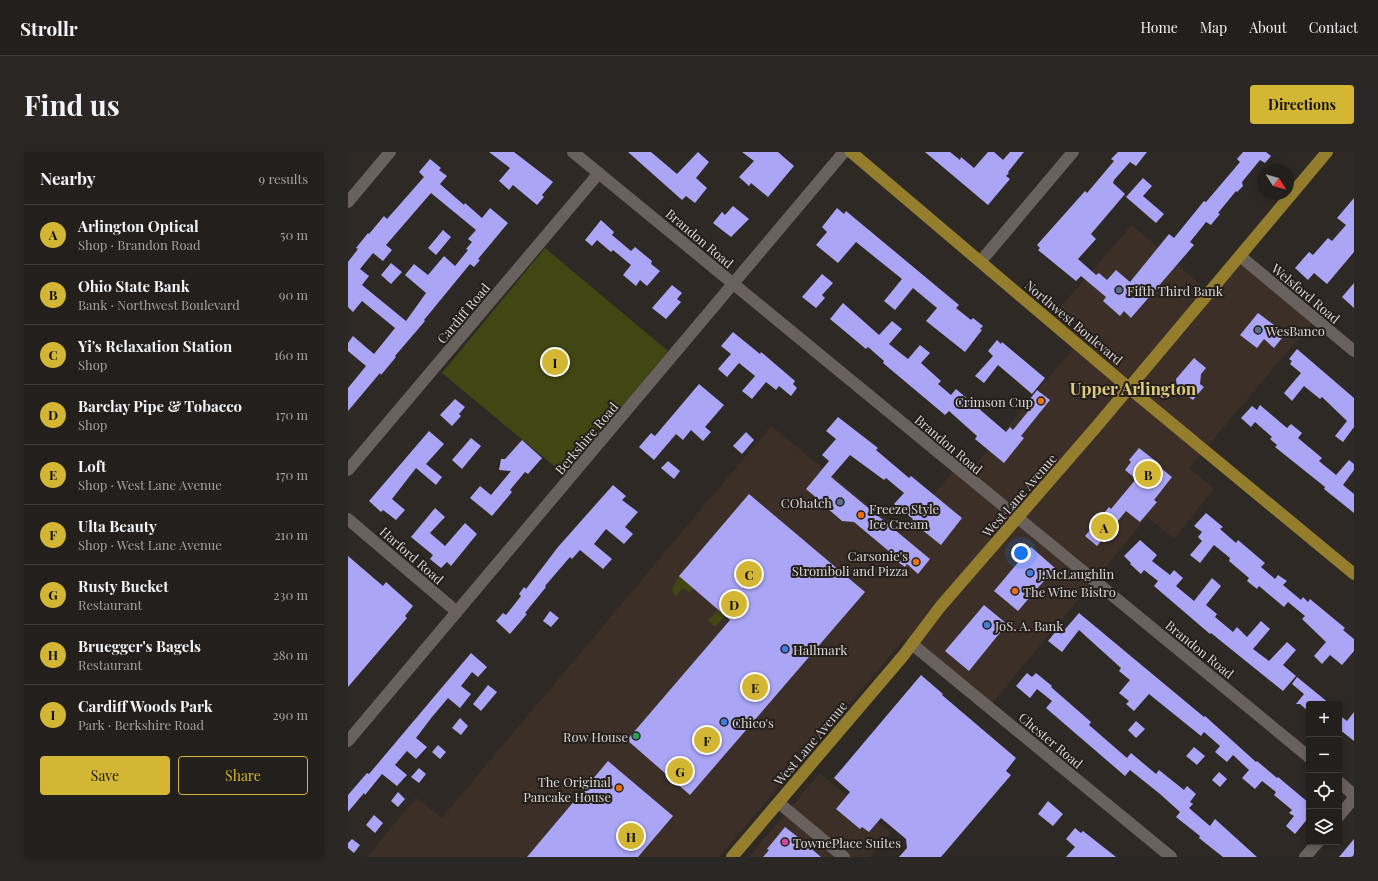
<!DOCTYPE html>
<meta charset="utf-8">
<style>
:root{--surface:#231f1c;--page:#2b2725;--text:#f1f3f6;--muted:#a3a2a3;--line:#403d3b;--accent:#d4b635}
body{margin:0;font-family:"Playfair Display",serif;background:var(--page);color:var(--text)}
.controls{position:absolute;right:12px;bottom:12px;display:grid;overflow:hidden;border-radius:4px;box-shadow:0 2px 6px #0003}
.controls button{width:36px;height:36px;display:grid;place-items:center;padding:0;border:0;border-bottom:1px solid var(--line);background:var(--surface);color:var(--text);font:20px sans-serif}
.compass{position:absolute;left:910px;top:12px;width:36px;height:36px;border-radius:50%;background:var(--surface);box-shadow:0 2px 6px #0003;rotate:127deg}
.you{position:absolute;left:673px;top:401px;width:14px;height:14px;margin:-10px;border:3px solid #fff;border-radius:50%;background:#1a73e8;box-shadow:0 0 0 6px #1a73e833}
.badge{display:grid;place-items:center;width:26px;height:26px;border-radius:50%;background:var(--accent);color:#111;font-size:13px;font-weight:700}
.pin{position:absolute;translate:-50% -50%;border:2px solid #fff;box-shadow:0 1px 4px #0006}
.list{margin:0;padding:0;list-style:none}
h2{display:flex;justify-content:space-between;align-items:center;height:52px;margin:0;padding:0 16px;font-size:17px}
h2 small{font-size:13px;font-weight:400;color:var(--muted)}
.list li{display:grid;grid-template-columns:26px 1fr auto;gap:12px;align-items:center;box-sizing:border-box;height:60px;padding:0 16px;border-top:1px solid var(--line)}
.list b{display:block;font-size:15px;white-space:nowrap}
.list p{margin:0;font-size:13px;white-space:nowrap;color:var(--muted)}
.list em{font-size:13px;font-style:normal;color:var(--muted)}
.actions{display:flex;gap:8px;padding:12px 16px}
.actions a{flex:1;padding:9px 0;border:1px solid var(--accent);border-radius:4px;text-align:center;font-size:14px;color:var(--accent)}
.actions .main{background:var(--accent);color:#111}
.icon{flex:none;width:22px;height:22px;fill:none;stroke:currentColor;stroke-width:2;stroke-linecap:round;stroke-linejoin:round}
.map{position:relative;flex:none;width:1006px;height:705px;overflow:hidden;border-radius:4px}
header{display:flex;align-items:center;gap:24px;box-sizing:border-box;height:56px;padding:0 20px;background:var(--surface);border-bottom:1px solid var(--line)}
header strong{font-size:19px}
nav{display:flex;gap:22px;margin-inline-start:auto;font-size:14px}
.intro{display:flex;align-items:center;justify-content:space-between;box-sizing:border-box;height:96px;padding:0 24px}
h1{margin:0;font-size:28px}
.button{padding:10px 18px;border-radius:4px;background:var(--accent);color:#111;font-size:14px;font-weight:700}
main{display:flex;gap:24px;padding:0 24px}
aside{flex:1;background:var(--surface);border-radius:4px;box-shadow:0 2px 6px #0003}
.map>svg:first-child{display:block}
</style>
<header>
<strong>Strollr</strong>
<nav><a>Home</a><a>Map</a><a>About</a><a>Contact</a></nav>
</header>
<div class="intro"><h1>Find us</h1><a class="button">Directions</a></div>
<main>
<aside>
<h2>Nearby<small>9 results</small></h2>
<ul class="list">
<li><span class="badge">A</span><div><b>Arlington Optical</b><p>Shop · Brandon Road</p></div><em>50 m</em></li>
<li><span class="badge">B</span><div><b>Ohio State Bank</b><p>Bank · Northwest Boulevard</p></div><em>90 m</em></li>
<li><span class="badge">C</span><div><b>Yi's Relaxation Station</b><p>Shop</p></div><em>160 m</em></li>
<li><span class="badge">D</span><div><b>Barclay Pipe &amp; Tobacco</b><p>Shop</p></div><em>170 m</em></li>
<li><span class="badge">E</span><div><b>Loft</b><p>Shop · West Lane Avenue</p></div><em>170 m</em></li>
<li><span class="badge">F</span><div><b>Ulta Beauty</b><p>Shop · West Lane Avenue</p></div><em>210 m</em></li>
<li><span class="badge">G</span><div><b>Rusty Bucket</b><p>Restaurant</p></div><em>230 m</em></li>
<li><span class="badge">H</span><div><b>Bruegger's Bagels</b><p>Restaurant</p></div><em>280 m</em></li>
<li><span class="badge">I</span><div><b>Cardiff Woods Park</b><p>Park · Berkshire Road</p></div><em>290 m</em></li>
</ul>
<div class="actions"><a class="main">Save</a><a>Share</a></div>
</aside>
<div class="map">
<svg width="1006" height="705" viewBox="0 0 1006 705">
<rect width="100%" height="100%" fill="#2f2925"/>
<path fill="#3b2f28" d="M784 73 863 142 894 106 967 167 841 316 866 337 826 387 799 365 641 555 557 486 371 705H19L68 646 94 666 423 274 554 380 608 316 618 324 729 192 701 168Z
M472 621 543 680 522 705H401Z"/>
<path fill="#414613" d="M197 96 320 199 217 323 94 221Z
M331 424 345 436 341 441 335 436 327 445 324 437Z
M370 458 377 464 367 475 360 469Z"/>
<path fill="#aba5f6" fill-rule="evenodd" d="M141 0H166L205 30 194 43 196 45 189 53 165 33 161 38 151 29 162 16Z
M280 0H303L329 22 350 0 361 10 348 26 359 36 347 51 338 44 334 48Z
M394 0H430L446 14 420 45 403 31 401 34 391 25 406 9Z
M577 0H602L612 8 613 5 626 16 640 0H646L655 8 662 0H676L660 20 661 21 658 24 662 27 640 53Z
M770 0H799L788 14 782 10 766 28 765 31 777 42 743 82 748 87 730 107 748 123 751 121 759 128 768 118 782 130 821 82 826 86 856 49 858 50 892 10 889 7 895 0H918L923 4 917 11 912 8 894 30 895 34 889 40 888 39 870 61 872 62 867 68 863 73 858 70 842 90 846 93 783 166 776 159 772 164 755 149 758 145 733 124 728 129 690 98 692 96 689 93 737 39 739 41 766 9 763 7Z
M82 7 93 16 91 18 99 24 92 32 116 53 117 51 134 66 142 56 160 71 130 107 132 108 126 115 122 112 76 168 77 169 47 204 48 205 33 223 32 221 0 259V236L18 214 0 199V191L5 184 26 202 47 176 14 149 5 160 0 155V110L10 97 8 96 20 81 21 82 36 64 39 67 76 25 71 20ZM83 41 128 78 120 87 124 90 118 97 120 98 107 114 96 104 80 123 66 112 57 123 78 141 58 169 14 133 21 124 12 117 25 101 35 109 44 98 38 93Z
M795 26 804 34 795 44 816 62 808 71 778 45Z
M1006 46V100L979 132 966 121 960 128 947 116 961 100 965 103 980 86 984 89 998 73 989 66Z
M385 54 401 67 383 85 365 71 374 60 377 63Z
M489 56 496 62 498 59 611 153 608 156 623 168 625 166 635 174 632 177 634 178 617 200 578 169 589 156 565 136 547 158 536 149 554 127 508 90 490 111 468 93 479 80 474 75Z
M253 68 266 80 264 83 283 99 287 95 304 109 303 112 312 119 299 134 292 128 288 134 275 123 283 113 265 98 263 100 249 88 244 94 237 88Z
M95 78 103 85 88 103 80 96Z
M43 111 54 120 43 132 33 123Z
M474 122 485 131 474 143 477 146 468 156 454 145Z
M1006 131V156L994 145Z
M324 133 334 141 329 147 333 150 318 167 304 156Z
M495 151 531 183 544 169 554 177 541 192 560 207 572 193 582 201 573 211 593 229 590 232 603 243 608 237 658 280 662 275 665 278 687 251 682 247 689 238 702 248 673 284 676 286 656 311 627 287 629 284 601 259 597 263 535 211 536 209 520 195 518 197 482 167Z
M910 161 926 173 922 177 934 186 926 196 916 187 909 196 892 183Z
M385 180 412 202 413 200 447 229 445 232 449 236 443 244 431 234 428 238 418 230 404 247 394 239 407 224 391 211 379 225 370 217 383 202 373 194Z
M649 188 653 192 654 190 697 226 684 242 650 213 636 231 627 224 645 204 640 199Z
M949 197 1006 246V275L995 290 987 284 999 269 974 245 972 247 956 234 944 249 936 241 953 221 942 212 944 209 941 207Z
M846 206 858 216 853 222 852 232 856 235 845 248 829 236 828 227Z
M351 232 376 253 357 275 363 280 355 289 343 278 335 288 328 282 306 308 291 295 303 281 307 284Z
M107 247 117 255 111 262 113 264 104 274 92 263Z
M912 253 939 276 943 272 954 281 950 286 974 306 971 309 988 323 1001 308 1006 312V318L995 333 1006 342V361L976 337 977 335 927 295 929 293 922 287 924 285 907 270 903 275 893 266 904 254 909 258Z
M490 265 530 296 528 298 561 326 563 324 614 366 593 393 563 369 565 367 546 352 556 341 538 326 536 328 502 303 483 325 582 407 570 422 559 412 557 415 547 408 549 406 506 370 494 369 479 356 478 358 469 350 471 348 458 337 481 309 474 303 488 287 478 279Z
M81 279 96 292 78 312 94 325 88 333 68 316 44 347 57 358 48 368 35 358 33 360 21 349Z
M398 280 406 288 394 302 385 294Z
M123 286 133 294 114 317 104 308Z
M174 288 194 306 180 322 177 320 162 338 164 340 144 364 122 346 132 334 143 343 163 319 151 318 153 307H157Z
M791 296 810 311 809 313 824 325 806 348 809 350 792 370 778 359 749 394 737 384 761 355 763 357 788 327 777 318 783 310 781 308Z
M320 309 332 319 326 327 313 316Z
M265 333 278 344 274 348 290 360 277 375 285 382 276 392 258 377 246 392 264 407 255 417 232 398 224 407 222 405 197 434 198 435 177 461 179 462 162 482 148 469 155 461 158 463 173 444 171 442 176 435 178 437 210 395Z
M401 342 517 440 342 643 279 588 382 468 331 424Z
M87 356 97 365 82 381 97 394 117 371 129 382 103 414 99 410 93 416 82 407 85 403 63 385Z
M858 361 875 375 872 377 888 391 890 388 917 411 913 415 927 427 930 423 939 429 935 433 953 448 955 445 960 450 962 447 997 476 995 478 1006 487V499L994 513 982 503 974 512 966 504 978 490 954 467 957 464 940 450 936 455 911 434 909 437 899 429 901 426 881 409 882 406 866 393 852 411 842 403 854 389 850 385 854 380 846 374Z
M792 388 809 403 804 409 822 423 826 418 835 426 828 434 846 449 864 426 873 434 858 453 869 462 867 465 885 480 889 475 899 485 913 469 922 477 905 497 921 509 939 490 948 498 935 513 948 524 935 539 863 481 862 482 806 434 810 429 796 418 793 422 782 412 783 411 776 404Z
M683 395 707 416 670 459 646 439Z
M0 404 35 434 38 430 65 454 57 464 59 466 0 535Z
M636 453 659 472 621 519 597 499Z
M202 459 211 466 203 475 195 469Z
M731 461 856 565 857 564 908 610 909 609 929 626 930 625 961 651V665L947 682 938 674 946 664 941 661 944 658 926 643 928 640 914 629 907 637 894 626 901 618 885 603 879 610 867 600 872 594 856 580 853 584 801 542 786 559 778 552 781 549 771 541 782 528 771 519 773 516 731 478 714 500 700 489 709 478 713 482Z
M123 501 139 515 130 525 124 520 113 534 123 542 112 556 100 546 84 565 68 586 79 595 68 607 59 599 47 613 59 623 49 634 34 622 17 643 16 641 0 660V643L19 621 21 622Z
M679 521 684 525 688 521 704 534 703 535 743 570 741 573 779 606 783 601 808 622 811 618 836 638 839 634 848 642 842 650 845 652 841 656 862 674 867 667 909 705H875L861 694 851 686 852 684 828 665 832 660 812 642 782 618 777 624 698 556 704 549 689 537 682 546 668 534Z
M573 523 595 542 594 543 668 606 658 619 663 623 593 705H551L559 696 558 687 533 666 521 680 514 675 512 677 488 657 502 640 486 626Z
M949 525 982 552H961V560L952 552H948L956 542 944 532Z
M140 533 149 540 133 559 125 552Z
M1006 560V589L991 577V563L999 569Z
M112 566 120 574 113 583 104 576Z
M788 569 797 577 788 586 780 578Z
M90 593 98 600 92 607 84 600Z
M846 595 857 604 849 613 838 604Z
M260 609 325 664 290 705H179Z
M71 616 78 622 71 631 63 625Z
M871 620 879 627 872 635 864 628Z
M50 640 57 647 50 655 43 649Z
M700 649 715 662 705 674 690 662Z
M26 663 35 671 27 681 18 673Z
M437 675 451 686 473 705H415L421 698 419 697Z
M727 676 733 681 735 679 768 705H718L727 695 718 687Z
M4 687 12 693 6 701 0 696V691Z
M1006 687V705H991Z"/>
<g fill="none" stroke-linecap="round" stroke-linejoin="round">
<path stroke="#68615d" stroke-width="12" d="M225 0 961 605
M0 50 42 0
M892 104 1006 199
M633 109 725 0
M0 318 251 21
M0 367 109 460
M564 492 823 705
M0 589 496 0
M991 630 1006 643
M431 651 496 705
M991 664 1006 646
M957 705 970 690"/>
<path stroke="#947e2d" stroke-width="12" d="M503 0 781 236 1006 422
M384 705 555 504 592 455 749 274 979 0"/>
</g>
<g fill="#5c6f8a" stroke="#251f1c" stroke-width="1.5">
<circle cx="771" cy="138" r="4"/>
<circle cx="910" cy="178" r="4"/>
<circle cx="492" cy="350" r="4"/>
</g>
<g fill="#e8710a" stroke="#251f1c" stroke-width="1.5">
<circle cx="693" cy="249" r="4"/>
<circle cx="513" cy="363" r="4"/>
<circle cx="568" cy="410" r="4"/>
<circle cx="667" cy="439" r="4"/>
<circle cx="271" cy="636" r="4"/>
</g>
<g fill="#3f7fe0" stroke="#251f1c" stroke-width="1.5">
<circle cx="682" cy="421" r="4"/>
<circle cx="639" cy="473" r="4"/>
<circle cx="437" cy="497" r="4"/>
<circle cx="376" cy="570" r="4"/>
</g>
<circle fill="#2e9e5b" stroke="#251f1c" stroke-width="1.5" cx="288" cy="584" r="4"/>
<circle fill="#d1479c" stroke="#251f1c" stroke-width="1.5" cx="437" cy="690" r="4"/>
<g text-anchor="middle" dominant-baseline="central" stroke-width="4" stroke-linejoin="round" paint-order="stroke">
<g font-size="13" fill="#dbd7d5" stroke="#251f1c">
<text transform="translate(352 86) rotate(40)">Brandon Road</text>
<text transform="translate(958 141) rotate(40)">Welsford Road</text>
<text transform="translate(115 161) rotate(-50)">Cardiff Road</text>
<text transform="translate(726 170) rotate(40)">Northwest Boulevard</text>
<text transform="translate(238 286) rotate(-50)">Berkshire Road</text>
<text transform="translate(601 292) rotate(40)">Brandon Road</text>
<text transform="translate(671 343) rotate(-49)">West Lane Avenue</text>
<text transform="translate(64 403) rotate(41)">Harford Road</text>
<text transform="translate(852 497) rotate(39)">Brandon Road</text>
<text transform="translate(703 588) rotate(40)">Chester Road</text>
<text transform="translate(462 591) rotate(-50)">West Lane Avenue</text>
</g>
<g font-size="13" fill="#dbd7d5" stroke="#251f1c" text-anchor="start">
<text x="779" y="138">Fifth Third Bank</text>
<text x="918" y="178">WesBanco</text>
<text x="685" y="249" text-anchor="end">Crimson Cup</text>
<text x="484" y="350" text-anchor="end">COhatch</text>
<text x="521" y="356">Freeze Style<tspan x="521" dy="15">Ice Cream</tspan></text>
<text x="560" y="403" text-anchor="end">Carsonie's<tspan x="560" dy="15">Stromboli and Pizza</tspan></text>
<text x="690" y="421">J.McLaughlin</text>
<text x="675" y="439">The Wine Bistro</text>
<text x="647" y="473">JoS. A. Bank</text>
<text x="445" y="497">Hallmark</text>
<text x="384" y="570">Chico's</text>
<text x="280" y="584" text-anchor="end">Row House</text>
<text x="263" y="629" text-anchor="end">The Original<tspan x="263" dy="15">Pancake House</tspan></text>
<text x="445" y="690">TownePlace Suites</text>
</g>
<g font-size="17" font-weight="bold" fill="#deca7d" stroke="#251f1c">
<text x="785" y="236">Upper Arlington</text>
</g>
</g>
</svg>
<div class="controls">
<button>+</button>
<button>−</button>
<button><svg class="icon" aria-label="locate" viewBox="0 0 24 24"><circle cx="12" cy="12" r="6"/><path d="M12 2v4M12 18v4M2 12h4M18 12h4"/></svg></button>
<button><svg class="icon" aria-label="layers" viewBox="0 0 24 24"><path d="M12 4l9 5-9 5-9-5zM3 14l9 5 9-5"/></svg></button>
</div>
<svg class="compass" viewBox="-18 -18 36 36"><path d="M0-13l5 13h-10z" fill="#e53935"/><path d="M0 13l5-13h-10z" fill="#a3a2a3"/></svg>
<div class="you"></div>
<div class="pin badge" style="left:756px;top:375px">A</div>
<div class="pin badge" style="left:800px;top:322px">B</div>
<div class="pin badge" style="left:401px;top:422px">C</div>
<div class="pin badge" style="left:386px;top:452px">D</div>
<div class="pin badge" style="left:407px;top:535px">E</div>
<div class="pin badge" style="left:359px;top:588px">F</div>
<div class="pin badge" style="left:332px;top:619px">G</div>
<div class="pin badge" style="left:283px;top:684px">H</div>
<div class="pin badge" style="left:207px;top:210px">I</div>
</div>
</main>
